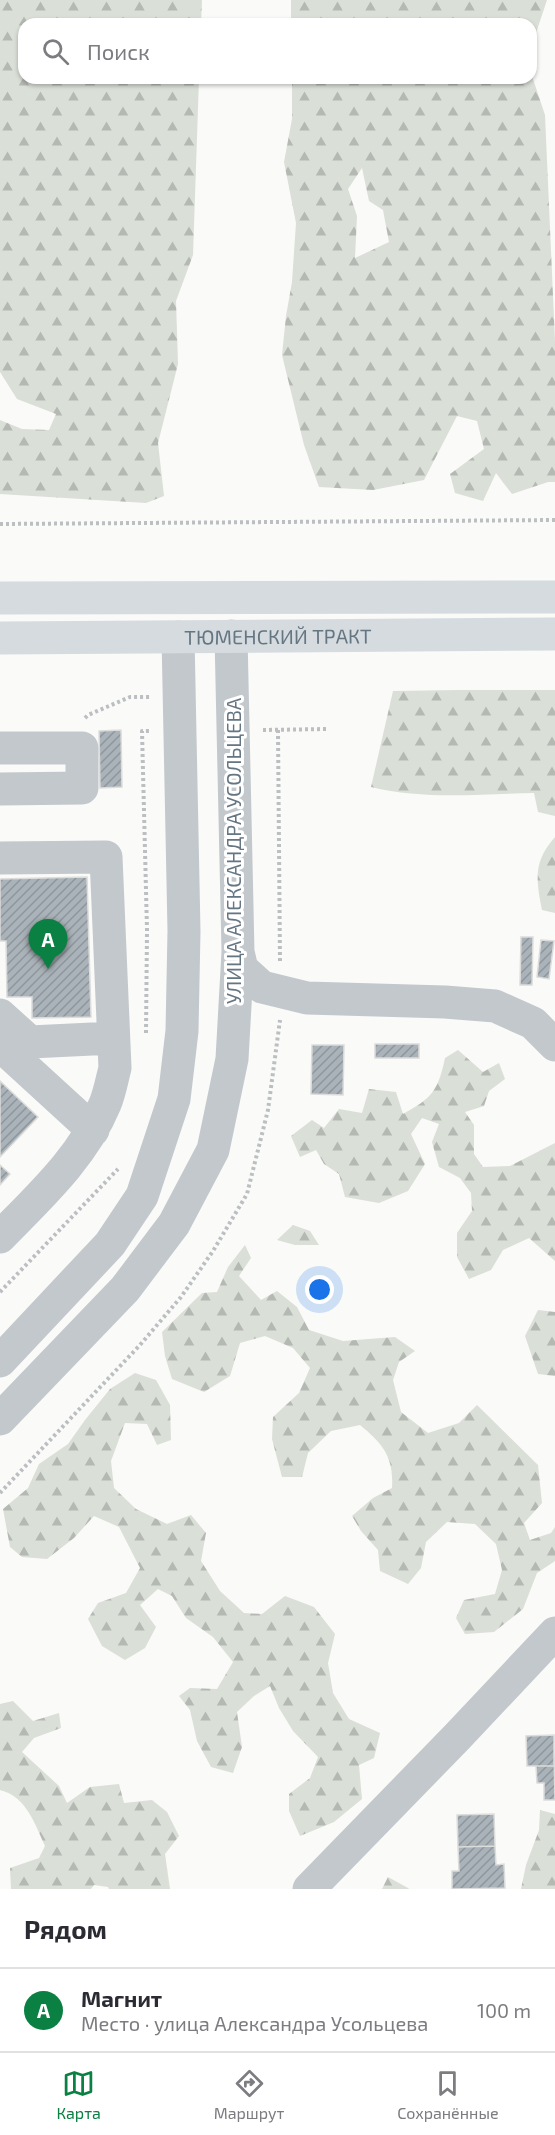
<!DOCTYPE html>
<html lang="ru">
<meta charset="utf-8">
<style>
:root{--surface:#fff;--page:#f2f2f3;--text:#2b2b33;--muted:#7c7c81;--line:#e1e1e2;--accent:#0b8043}
body{margin:0;font-family:"Exo 2",sans-serif;background:var(--page);color:var(--text)}
.you{position:absolute;left:320px;top:1290px;width:21px;height:21px;margin:-15px;border:4px solid #fff;border-radius:50%;background:#1a73e8;box-shadow:0 0 0 9px #1a73e833}
.badge{display:grid;place-items:center;width:39px;height:39px;border-radius:50%;background:var(--accent);color:#fff;font-size:20px;font-weight:700}
.pin{position:absolute;translate:-50% -50px;filter:drop-shadow(0 2px 3px #0008)}
.pin::after{content:'';position:absolute;top:32px;width:21px;height:18px;background:inherit;clip-path:polygon(0 0,100% 0,50% 100%)}
.list{margin:0;padding:0;list-style:none}
h2{display:flex;justify-content:space-between;align-items:center;height:78px;margin:0;padding:0 24px;font-size:26px}
h2 small{font-size:20px;font-weight:400;color:var(--muted)}
.list li{display:grid;grid-template-columns:39px 1fr auto;gap:18px;align-items:center;box-sizing:border-box;height:84px;padding:0 24px;border-top:2px solid var(--line)}
.list b{display:block;font-size:22px;white-space:nowrap}
.list p{margin:0;font-size:20px;white-space:nowrap;color:var(--muted)}
.list em{font-size:20px;font-style:normal;color:var(--muted)}
.icon{flex:none;width:33px;height:33px;fill:none;stroke:currentColor;stroke-width:2;stroke-linecap:round;stroke-linejoin:round}
.map{position:relative;flex:none;width:555px;height:1889px;overflow:hidden}
.search{position:absolute;background:var(--surface);box-shadow:0 2px 4px #0004;left:18px;right:18px;top:18px;height:66px;display:flex;align-items:center;gap:15px;box-sizing:border-box;padding:0 21px;border-radius:18px;color:var(--muted);font-size:22px}
.sheet{height:162px;background:var(--surface)}
nav{display:flex;justify-content:space-around;align-items:center;box-sizing:border-box;height:84px;border-top:2px solid var(--line);background:var(--surface);font-size:16px;color:var(--muted)}
nav a{display:grid;justify-items:center;gap:3px}
nav .on{color:var(--accent)}
.map>svg:first-child{display:block}
</style>
<div class="map">
<svg width="555" height="1889" viewBox="0 0 555 1889">
<defs>
<pattern id="forest-firs" width="22" height="20" patternUnits="userSpaceOnUse" patternTransform="scale(1.5)"><rect width="22" height="20" fill="#dadfd7"/><path d="M5 1l3.5 6h-7zM16 11l3.5 6h-7z" fill="#b4b9b4"/></pattern>
<pattern id="building-hatch" width="6" height="6" patternUnits="userSpaceOnUse" patternTransform="scale(1.5)"><rect width="6" height="6" fill="#aab3b9"/><path d="M-1 1l2-2M0 6l6-6M5 7l2-2" fill="none" stroke="#8e969c"/></pattern>
</defs>
<rect width="100%" height="100%" fill="#fafaf8"/>
<path fill="url(#forest-firs)" fill-rule="evenodd" d="M0 0H202L201 24H24V78H199L193 255 176 301 178 364 158 443 164 496 146 503 0 494V420L22 429 49 430 56 414 17 399 0 372Z
M291 0H547L535 36 531 62V24H291Z
M531 73 545 115 555 341V482H548L512 494 496 473 483 501 455 493 450 474 484 449 477 421 457 416 424 480 373 490 319 487 304 445 282 355 286 316 292 282 296 223 284 162 292 119V78H531ZM362 168 369 201 383 210 389 242 355 258 357 216 348 189Z
M458 690H555V816L538 812 534 793C480 794 423 800 371 787L393 691Z
M555 837V913L542 910C536 879 533 862 555 837Z
M458 1050 483 1072 499 1063 505 1079 489 1091 484 1106 465 1112 474 1125V1154L483 1167 510 1166 555 1143V1261L529 1238 503 1250 491 1270 469 1279 457 1257V1233L472 1211 471 1193 460 1178 439 1167 432 1142 439 1124 422 1118 411 1134 425 1164 408 1191 379 1203 345 1197 339 1174 324 1164 316 1150 300 1157 291 1136 312 1120 324 1128 339 1109 362 1113 369 1089 396 1092 403 1114C432 1098 438 1091 445 1058Z
M293 1225 310 1231 319 1245H295L277 1240Z
M245 1245 251 1258 239 1276 261 1300 277 1291 297 1307 309 1330 343 1341 395 1337 415 1351 399 1362 393 1380 401 1412 428 1433 459 1423 477 1405 538 1465 542 1503 524 1523 530 1540 551 1533 555 1527V1561L537 1573 523 1609 494 1632 465 1634 456 1618 464 1600 495 1594 502 1570 496 1544 475 1524 447 1522 426 1542 421 1568 408 1584 380 1571 378 1550 361 1531 352 1516 373 1498 392 1488C394 1457 383 1444 360 1425L331 1431 308 1453 302 1477H282L272 1439 273 1417 299 1393 310 1368 293 1348 265 1336 240 1343 230 1376 204 1392 172 1379 165 1356 162 1332 202 1293 217 1292 228 1267Z
M538 1310 555 1312V1376L538 1374 525 1336Z
M135 1373 156 1380 170 1405 171 1440 157 1445 147 1424 125 1423 111 1461 114 1488 136 1509 167 1524 191 1515 206 1533 201 1561 220 1591 244 1613 262 1614 285 1596 314 1607 335 1634 328 1663 333 1693 349 1719 380 1733 374 1758 359 1765 362 1799 334 1822 300 1836 289 1811V1794L310 1778 318 1757 293 1731 279 1708 270 1686 254 1696 237 1712 242 1747 233 1773 211 1767 197 1741 190 1710 179 1696 190 1688 217 1689 233 1662 213 1637 186 1618 172 1596 158 1589 140 1605 156 1627 145 1648 125 1660 102 1646 88 1619 98 1603 126 1593 140 1568 119 1527 94 1516 74 1538 47 1559 22 1557 10 1547 3 1509 28 1488 39 1464 68 1444 85 1420 110 1389Z
M13 1701 33 1721 59 1713 61 1728 34 1738 22 1752 59 1786 67 1803 90 1787 119 1784 124 1803 152 1800 167 1812 179 1836 165 1854 170 1889H109L108 1887 94 1885 91 1889H11L10 1868 39 1858 45 1846C35 1824 26 1796 0 1790V1704Z
M540 1810 555 1814V1889H521L526 1865 539 1830Z
M388 1877 408 1888 409 1889H382Z"/>
<path fill="url(#building-hatch)" stroke="#dcdcda" stroke-width="1.5" d="M121 730 122 787 100 788 99 731Z
M87 877 91 1017 32 1018V997H7L6 941H0V879Z
M521 937H533L532 985H520Z
M541 940 554 941 549 979 537 977Z
M375 1044H419V1058H375Z
M312 1045H344L343 1095 311 1094Z
M0 1081 38 1117 0 1157Z
M0 1165 10 1174 0 1185Z
M554 1735V1766H527L526 1736Z
M554 1750 555 1800H544V1783H537L536 1766H554Z
M494 1814 495 1846 458 1847 457 1815Z
M495 1846 496 1865 504 1864 505 1888 452 1889V1871H459L458 1847Z"/>
<g fill="none" stroke-linecap="round" stroke-linejoin="round">
<path stroke="#bbbfc2" stroke-width="4" stroke-dasharray="3 3" stroke-linecap="butt" d="M0 524 555 520
M85 718 88 715 130 697H150
M263 730 328 729
M278 730 280 962
M146 1033 147 930 142 731H150
M0 1292 118 1169
M0 1493 140 1345 181 1297 213 1251 247 1194 268 1110 280 1020"/>
<path stroke="#c3c8cc" stroke-width="33" d="M0 748H82V788L0 789
M0 858 106 857 115 1068C112 1079 110 1092 105 1104 83 1157 40 1196 0 1237
M238 952 242 969 262 987 307 998 445 1002 495 1006 533 1023 555 1045
M0 1015 30 1042 113 1038
M0 1045 93 1130
M0 1361 110 1244 142 1196 174 1099 182 1031 184 931 178 637
M0 1419 125 1289 174 1224 213 1150 232 1059 238 952 231 636
M309 1889 457 1737 555 1633"/>
<g stroke="#d6dbdf" stroke-width="33">
<path d="M0 598 555 597"/>
<path id="s1" d="M0 638 555 634"/>
</g>
</g>
<g text-anchor="middle" dominant-baseline="central" stroke-width="6" stroke-linejoin="round" paint-order="stroke">
<g font-size="20" fill="#657683" stroke="#fff">
<text stroke="none"><textPath href="#s1" startOffset="278">ТЮМЕНСКИЙ ТРАКТ</textPath></text>
<text transform="translate(233 851) rotate(-90)">УЛИЦА АЛЕКСАНДРА УСОЛЬЦЕВА</text>
</g>
</g>
</svg>
<div class="you"></div>
<div class="pin badge" style="left:48px;top:969px">A</div>
<div class="search"><svg class="icon" aria-label="search" viewBox="0 0 24 24"><circle cx="10" cy="10" r="6"/><path d="M15 15l6 6"/></svg>Поиск</div>
</div>
<section class="sheet">
<h2>Рядом<small></small></h2>
<ul class="list">
<li><span class="badge">A</span><div><b>Магнит</b><p>Место · улица Александра Усольцева</p></div><em>100 m</em></li>
</ul>
</section>
<nav>
<a class="on"><svg class="icon" aria-label="map" viewBox="0 0 24 24"><path d="M3 6l6-2 6 2 6-2v14l-6 2-6-2-6 2zM9 4v14M15 6v14"/></svg>Карта</a>
<a><svg class="icon" aria-label="directions" viewBox="0 0 24 24"><path d="M12 3l9 9-9 9-9-9zM9 14v-3h6M13 9l2 2-2 2"/></svg>Маршрут</a>
<a><svg class="icon" aria-label="saved" viewBox="0 0 24 24"><path d="M7 4h10v16l-5-4-5 4z"/></svg>Сохранённые</a>
</nav>
